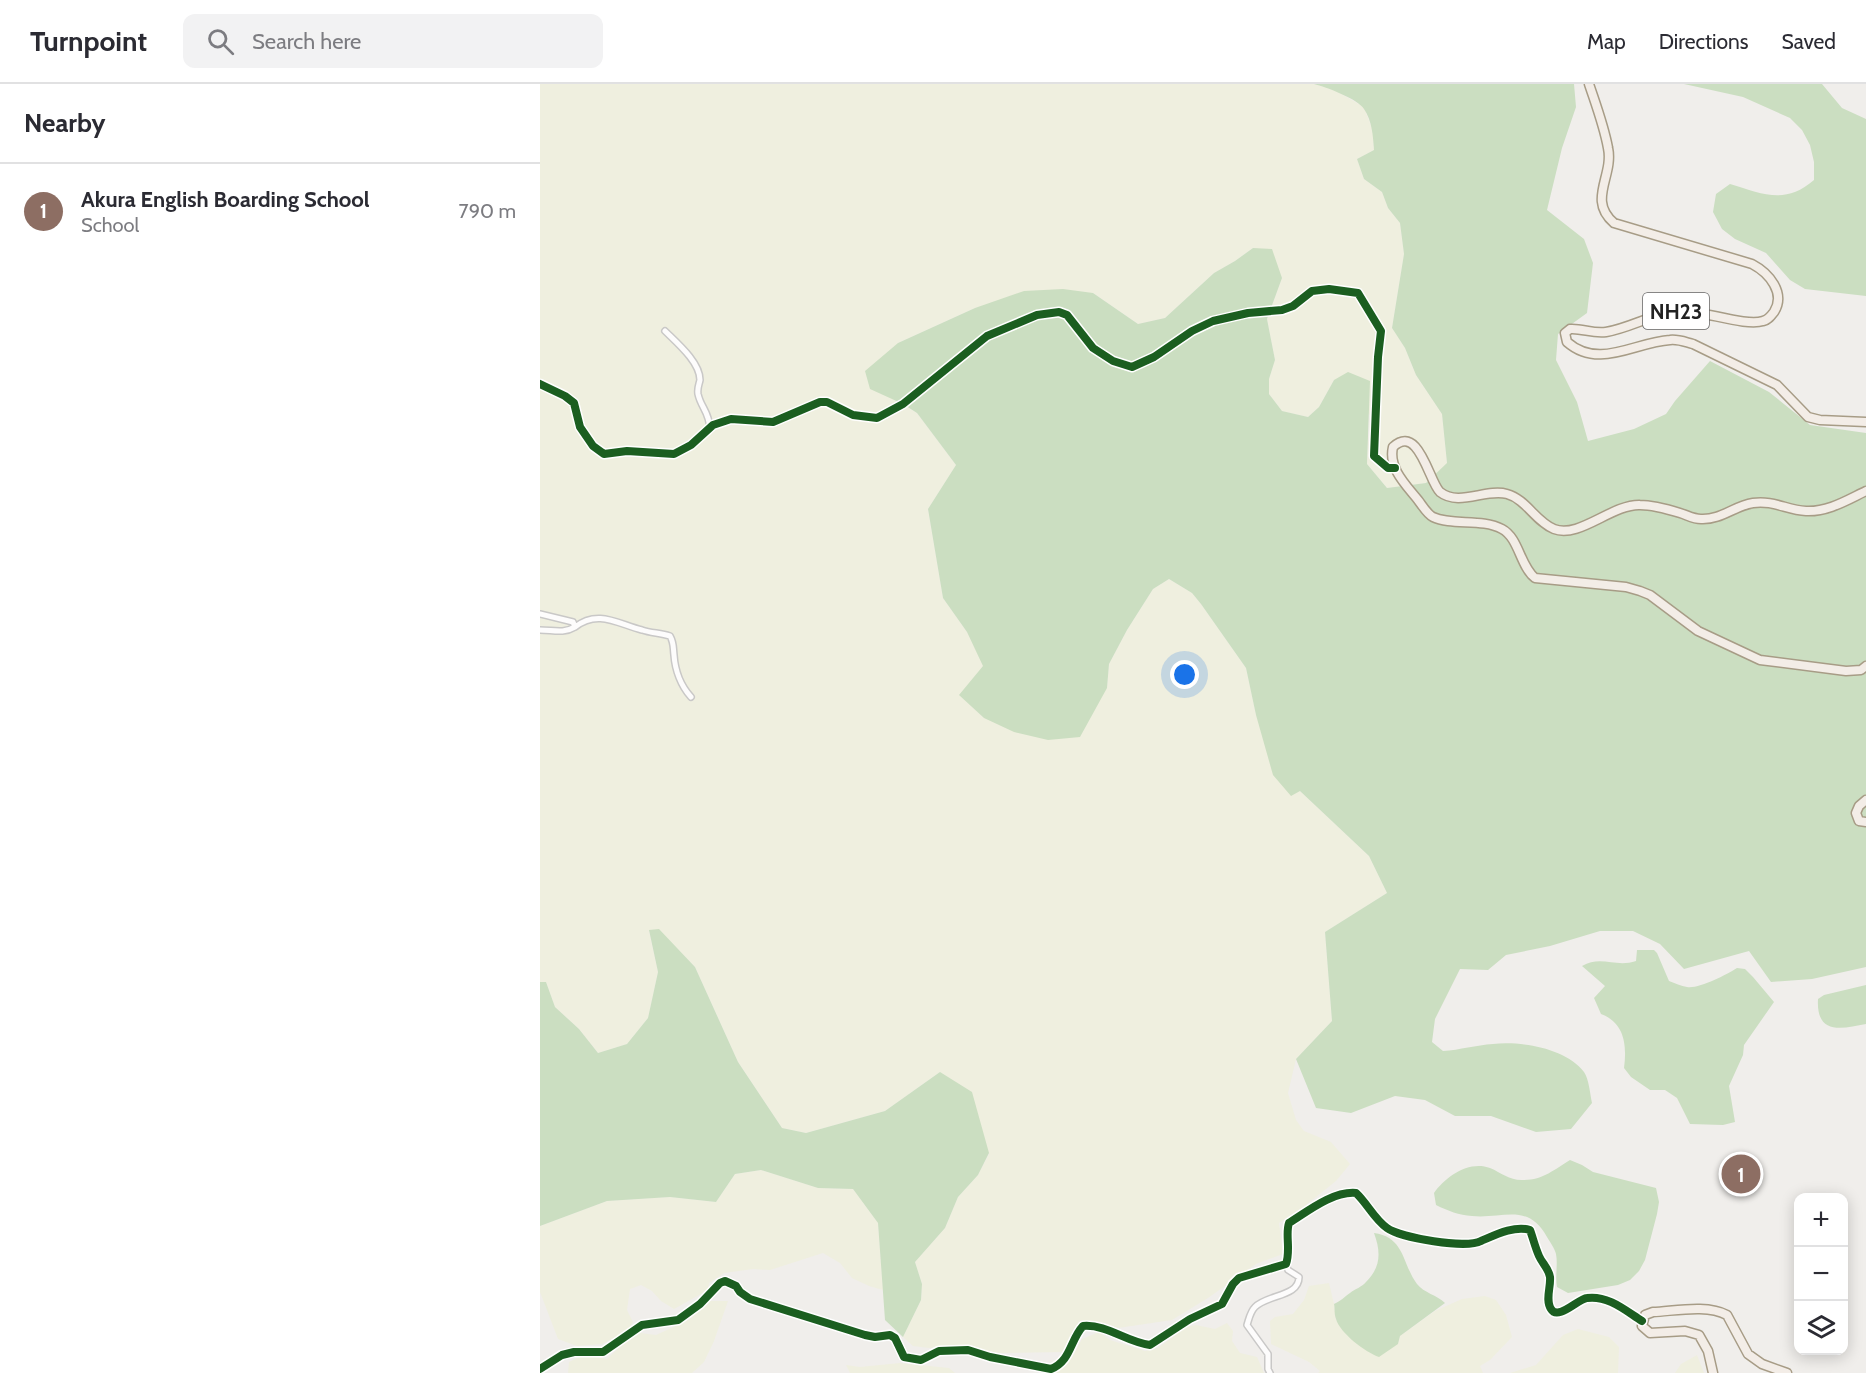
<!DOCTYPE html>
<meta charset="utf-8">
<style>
:root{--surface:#fff;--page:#f2f2f3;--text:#2b2b33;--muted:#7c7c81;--line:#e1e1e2;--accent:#2563eb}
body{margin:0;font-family:Cabin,sans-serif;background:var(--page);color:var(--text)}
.controls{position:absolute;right:18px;bottom:18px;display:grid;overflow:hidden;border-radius:12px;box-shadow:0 3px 15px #0003}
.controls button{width:54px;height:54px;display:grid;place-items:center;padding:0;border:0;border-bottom:2px solid var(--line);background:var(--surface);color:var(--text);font:30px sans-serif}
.you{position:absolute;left:645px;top:591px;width:21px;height:21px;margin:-15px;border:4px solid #fff;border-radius:50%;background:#1a73e8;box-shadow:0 0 0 9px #1a73e833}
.badge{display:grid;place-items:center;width:39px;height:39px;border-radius:50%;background:var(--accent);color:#fff;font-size:20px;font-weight:700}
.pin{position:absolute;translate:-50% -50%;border:3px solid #fff;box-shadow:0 2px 6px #0006}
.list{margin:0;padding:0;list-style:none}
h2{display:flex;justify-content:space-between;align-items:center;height:78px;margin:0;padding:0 24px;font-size:26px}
h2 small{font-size:20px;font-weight:400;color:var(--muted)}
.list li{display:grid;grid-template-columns:39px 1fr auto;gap:18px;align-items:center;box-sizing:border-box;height:96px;padding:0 24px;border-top:2px solid var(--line)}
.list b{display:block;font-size:22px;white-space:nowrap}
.list p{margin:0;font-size:20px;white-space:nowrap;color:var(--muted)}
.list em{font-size:20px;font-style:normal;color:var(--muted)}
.icon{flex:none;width:33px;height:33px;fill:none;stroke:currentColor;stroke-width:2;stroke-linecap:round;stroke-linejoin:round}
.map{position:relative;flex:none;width:1326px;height:1289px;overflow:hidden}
header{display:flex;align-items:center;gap:36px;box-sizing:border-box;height:84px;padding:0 30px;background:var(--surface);border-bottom:2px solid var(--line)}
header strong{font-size:28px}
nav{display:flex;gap:33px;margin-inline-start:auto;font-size:21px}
.search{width:420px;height:54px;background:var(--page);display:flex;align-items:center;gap:15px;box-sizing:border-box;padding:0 21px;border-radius:12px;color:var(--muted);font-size:22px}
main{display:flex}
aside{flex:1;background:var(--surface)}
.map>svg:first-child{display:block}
</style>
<header>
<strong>Turnpoint</strong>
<div class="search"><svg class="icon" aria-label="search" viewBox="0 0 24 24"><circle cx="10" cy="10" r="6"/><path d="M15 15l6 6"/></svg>Search here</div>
<nav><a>Map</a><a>Directions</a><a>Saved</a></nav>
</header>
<main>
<aside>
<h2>Nearby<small></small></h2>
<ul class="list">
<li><span class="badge" style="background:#8d6e63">1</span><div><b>Akura English Boarding School</b><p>School</p></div><em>790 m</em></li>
</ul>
</aside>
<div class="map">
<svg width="1326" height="1289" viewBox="0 0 1326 1289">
<rect width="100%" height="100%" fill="#f0eeeb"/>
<path fill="#efefdf" d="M0 0H774L791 4 824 23 833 47 834 66 817 75 824 95 842 108 848 124 860 139 864 170 852 244 865 264 876 291 902 330 907 380 886 399 847 404 827 380 830 331 794 296 779 323 768 333 742 327 729 310V295L735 276 727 235 742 194 713 164 695 177 674 189 625 234 598 240 553 209 435 224 358 259 363 320 377 329 416 381 388 425 403 514 427 548 444 582 420 611 444 634 567 604 569 580 587 546 613 505 629 495 652 509 661 520 706 584 716 631 760 707 829 772 847 809 785 848 792 937 756 975 748 1009 756 1036 764 1047 791 1058 810 1080 796 1097 766 1121 739 1139 743 1170 716 1180 668 1214 632 1236 578 1244 547 1237 533 1248 524 1268 458 1269 411 1261 389 1264 373 1262 363 1253 381 1216 382 1200 375 1178 405 1144 418 1113 438 1091 449 1070 400 988 345 1027 266 1049 242 1044 198 978 155 883 119 846 109 847 118 888 108 934 87 960 58 969 39 945 15 923 6 898H0Z
M221 1086 278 1104 313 1105 338 1139 343 1206 329 1202 312 1194 300 1179 283 1169 230 1186 213 1185 184 1189 169 1199 168 1206 134 1225 121 1217 112 1207 101 1201 90 1205 87 1226 93 1238 87 1247 62 1260 37 1262 18 1255 0 1208V1142L67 1117 130 1113 176 1118 195 1090Z
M789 1199 794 1220 796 1236 858 1260 860 1252 895 1227 922 1215 945 1212 956 1216 966 1231 972 1253 950 1276 940 1282 943 1289H778L780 1287 769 1278 731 1260 730 1237 735 1233 753 1230 764 1216 769 1202Z
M168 1217H188L174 1257 164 1278 152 1289H28L29 1278 43 1271 67 1275 88 1255 100 1249 116 1251 138 1241 151 1234Z
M687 1239 693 1247 692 1257 700 1269 717 1273 724 1289H515L532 1273 542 1255 559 1248 570 1256 605 1267 618 1264 646 1243 656 1241 675 1245Z
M1038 1245 1069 1253 1079 1263 1078 1289H970L996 1281 1023 1251Z
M1157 1271 1164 1289H1135L1141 1280Z
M360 1279 409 1284 415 1289H310L306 1281 320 1283Z"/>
<path fill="#cbdec1" d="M774 0H1034L1036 23 1022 64 1007 126 1044 155 1053 179 1047 229 1018 250 1016 276 1037 318 1048 357 1094 345 1126 330 1135 317 1170 277 1229 308 1270 341 1326 349V883L1272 895 1231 898 1209 867 1144 885 1120 860 1093 847H1060L1010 862 966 871 948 886 920 885 895 935 892 958 903 967C920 966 936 961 953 960 981 957 1026 964 1044 988 1049 995 1050 1010 1052 1019L1031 1045 996 1048 951 1032H915L885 1016 855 1012 811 1029 776 1024 756 975 792 937 785 848 847 809 829 772 760 707 751 712 733 691 716 631 706 584 661 520 652 509 629 495 613 505 587 546 569 580 567 604 540 653 508 656 474 648 444 634 419 611 443 582 427 548 403 514 388 425 416 381 377 329 363 320 330 305 325 287 358 259 435 224 484 207 523 205 553 209 598 240 625 234 674 189 695 177 713 164 732 165 742 194 727 235 735 276 729 295V310L742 327 768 333 779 323 794 296 808 288 830 297 827 380 847 404 886 399 907 379 902 330 876 291 865 264 852 244 864 170 860 139 848 124 842 108 824 95 817 75 834 66C833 51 832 37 824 25 818 15 786 3 774 0Z
M1144 0H1282L1302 24 1326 35V212L1265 205 1250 196 1226 169 1195 155 1182 145 1173 128 1176 110 1190 100C1223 110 1245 121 1274 96V78L1270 61 1262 46 1250 34 1203 13Z
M119 845 155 883 198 978 242 1044 266 1049 345 1027 400 988 432 1008 449 1069 438 1091 418 1113 405 1144 375 1178 382 1200 381 1216 363 1253 345 1236 338 1139 313 1105 278 1104 221 1086 195 1090 176 1118 130 1113 67 1117 0 1142V898H6L15 923 39 945 58 969 87 960 108 934 118 888 109 846Z
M1097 866H1114L1117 869 1129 897C1135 899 1141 902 1147 903 1159 905 1186 891 1197 884L1205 885 1213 893 1234 918 1204 961 1203 971 1189 1002 1195 1038 1183 1041 1150 1040 1137 1014 1125 1006H1110L1091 993 1084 984C1087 962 1085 939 1061 930L1054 914 1065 902 1042 882C1061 871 1076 884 1096 877Z
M1326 901V940C1301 945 1276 951 1278 915L1284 911Z
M1030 1076 1042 1081 1053 1088 1116 1104 1119 1118 1117 1130 1105 1176 1099 1187 1090 1196 1078 1201 1028 1209 1017 1203C1015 1192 1018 1180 1016 1170 1015 1165 1010 1158 1007 1153 988 1118 963 1135 932 1132 919 1131 908 1127 896 1121L894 1109C905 1093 929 1076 950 1084 962 1089 970 1097 984 1096 1003 1096 1015 1085 1030 1076Z
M834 1149C865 1153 862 1180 877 1200 884 1209 897 1211 905 1219L860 1252 858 1260 839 1273C825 1268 800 1249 796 1235 794 1230 795 1224 794 1220 801 1217 804 1213 810 1209 815 1205 822 1203 826 1198 841 1183 841 1168 834 1149Z"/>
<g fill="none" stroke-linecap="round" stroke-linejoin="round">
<defs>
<path id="minor" d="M125 247C136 258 160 278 160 296 159 301 157 304 158 310 161 324 169 327 170 345
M0 300 25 312 34 319 40 343 53 362 64 370 87 367 134 370 151 361 173 341 191 335 233 338 280 318H287L313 331 337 334 363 320 447 252 497 231 519 228 527 231 553 264 573 277 592 283 614 273 652 247 673 237 708 229 742 226 753 222 772 207 789 205 818 209 841 247 838 273 834 372 848 384H855
M0 530 33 538 35 543C23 550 13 546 0 546
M35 543C58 525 78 540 102 546 111 549 120 549 130 552 134 559 133 563 134 571 135 586 141 602 151 613
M0 1285 22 1271 34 1268H63L102 1241 138 1236 160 1220 180 1199 185 1197 196 1202 200 1208 210 1215 325 1251 335 1253 350 1251 355 1254 364 1273 381 1276 399 1267 428 1266 450 1273 511 1285C531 1277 530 1256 543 1242 567 1240 586 1258 610 1261L650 1235 682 1220 693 1200 699 1194 746 1180C751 1166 745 1150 749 1139 768 1127 793 1107 816 1109 827 1119 834 1135 847 1144 861 1154 926 1165 941 1157 955 1151 975 1141 990 1146 993 1154 995 1163 999 1172 1002 1179 1009 1185 1010 1193 1011 1203 1005 1216 1011 1225 1018 1237 1038 1215 1047 1214 1068 1211 1086 1227 1102 1237
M730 1289 728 1285V1270L707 1241C709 1235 710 1228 715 1223 728 1210 759 1213 759 1193L748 1186 746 1180"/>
<path id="primary" d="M1049 0C1056 21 1064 42 1068 64 1074 92 1047 116 1074 139L1212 180C1229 189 1246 209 1234 228 1231 232 1228 236 1223 237 1205 243 1159 225 1137 227 1112 230 1090 244 1066 248 1053 250 1042 244 1030 245L1025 249 1027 258C1059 286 1095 258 1130 256 1138 255 1145 258 1153 260L1237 301 1268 333 1280 336 1326 338
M1326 407C1307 416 1288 428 1266 427 1247 426 1233 416 1213 419 1194 422 1181 436 1161 435 1153 435 1147 431 1140 429 1127 425 1113 421 1100 421 1072 420 1039 455 1014 445 996 438 986 415 967 410 946 404 919 423 900 408 889 398 879 339 853 363 848 384 866 401 878 416 882 421 887 430 893 433 912 442 942 434 962 445 979 454 980 482 995 494L1086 503 1100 507 1110 511 1158 547 1220 576 1306 587 1321 586 1326 582
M1326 716 1319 722 1316 729 1319 737 1326 738
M1173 1289 1168 1267 1159 1251 1145 1247 1110 1249 1102 1242 1105 1231 1113 1228C1135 1227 1167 1220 1187 1231L1208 1270 1222 1280 1247 1289"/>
</defs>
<use href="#minor" stroke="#c9c8c7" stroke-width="8"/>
<use href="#primary" stroke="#a79c86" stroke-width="11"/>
<use href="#minor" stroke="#fdfcfc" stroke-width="5"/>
<use href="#primary" stroke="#f3ede7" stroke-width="8"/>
<defs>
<path id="cycleway" d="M0 300 25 312 34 319 40 343 53 362 64 370 87 367 134 370 151 361 173 341 191 335 233 338 280 318H287L313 331 337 334 363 320 447 252 497 231 519 228 527 231 553 264 573 277 592 283 614 273 652 247 673 237 708 229 742 226 753 222 772 207 789 205 818 209 841 247 838 273 834 372 848 384H855
M0 1285 22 1271 34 1268H63L102 1241 138 1236 160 1220 180 1199 185 1197 196 1202 200 1208 210 1215 325 1251 335 1253 350 1251 355 1254 364 1273 381 1276 399 1267 428 1266 450 1273 511 1285C531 1277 530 1256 543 1242 567 1240 586 1258 610 1261L650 1235 682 1220 693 1200 699 1194 746 1180C751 1166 745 1150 749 1139 768 1127 793 1107 816 1109 827 1119 834 1135 847 1144 861 1154 926 1165 941 1157 955 1151 975 1141 990 1146 993 1154 995 1163 999 1172 1002 1179 1009 1185 1010 1193 1011 1203 1005 1216 1011 1225 1018 1237 1038 1215 1047 1214 1068 1211 1086 1227 1102 1237"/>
</defs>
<use href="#cycleway" stroke="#fff" stroke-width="11"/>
<use href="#cycleway" stroke="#1b5e20" stroke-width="8"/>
</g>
<g text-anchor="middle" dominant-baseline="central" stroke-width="4.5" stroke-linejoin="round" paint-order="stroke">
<rect fill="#fff" stroke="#646464" stroke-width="1.5" x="1103" y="209" width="66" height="36" rx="4.5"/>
<g font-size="21" font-weight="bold" fill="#222">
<text x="1136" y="227">NH23</text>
</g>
</g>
</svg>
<div class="controls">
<button>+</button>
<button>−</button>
<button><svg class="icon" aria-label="layers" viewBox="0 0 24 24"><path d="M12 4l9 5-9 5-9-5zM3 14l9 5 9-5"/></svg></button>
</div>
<div class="you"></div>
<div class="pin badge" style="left:1201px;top:1090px;background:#8d6e63">1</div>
</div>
</main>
